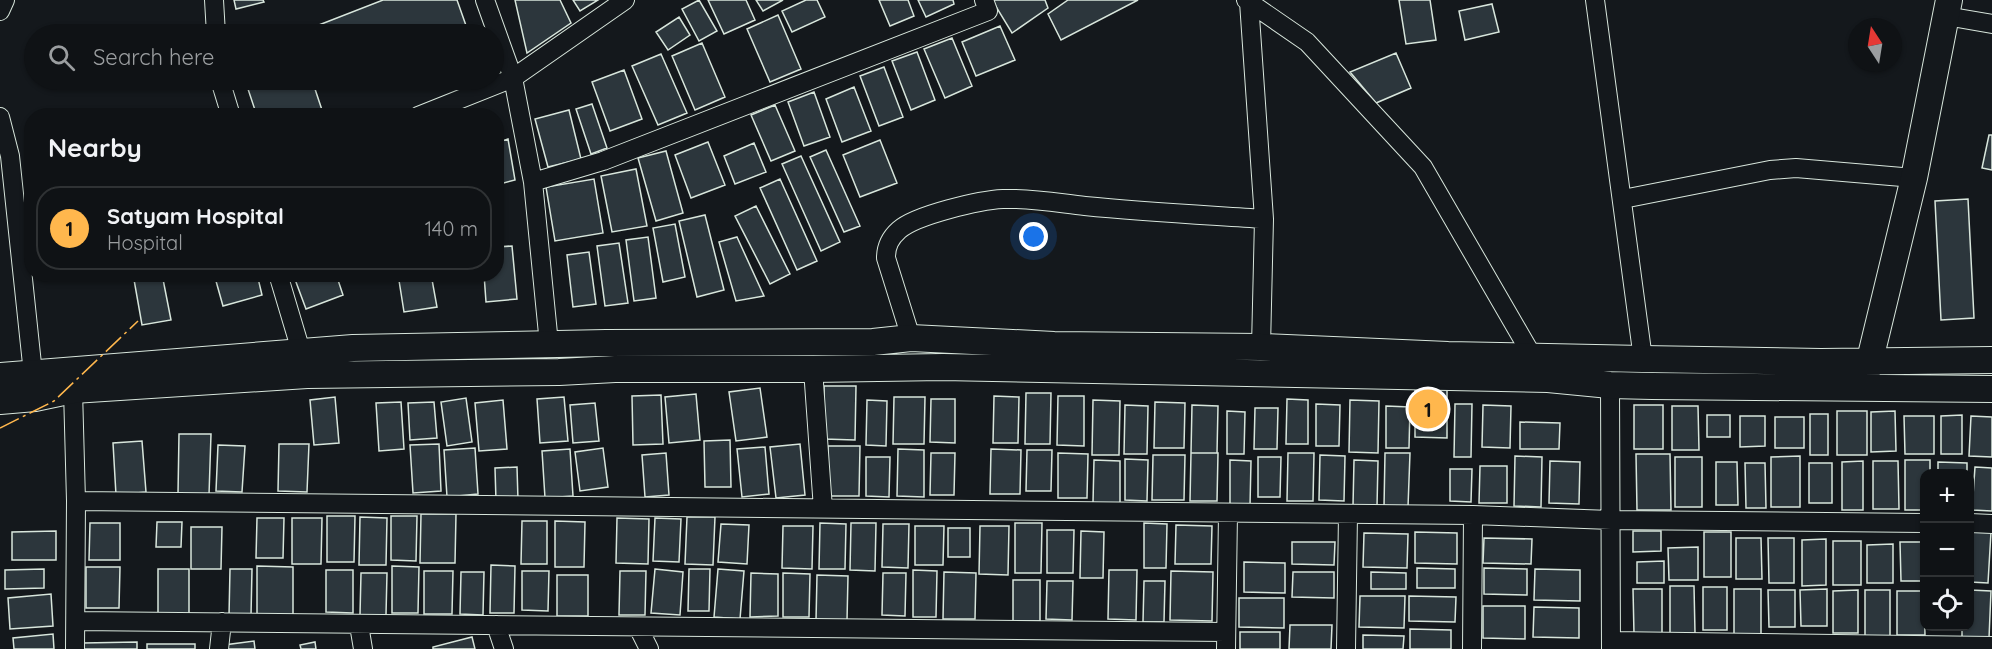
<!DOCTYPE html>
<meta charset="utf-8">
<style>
:root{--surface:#0f1215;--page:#1d2022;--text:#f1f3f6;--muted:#9b9ea0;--line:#2f3234;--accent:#ffb74d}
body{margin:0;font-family:Quicksand,sans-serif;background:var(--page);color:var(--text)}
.controls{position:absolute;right:18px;bottom:18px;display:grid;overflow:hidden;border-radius:12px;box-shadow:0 2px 4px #0004}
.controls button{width:54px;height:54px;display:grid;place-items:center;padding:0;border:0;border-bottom:2px solid var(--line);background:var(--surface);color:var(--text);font:30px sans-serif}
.compass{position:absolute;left:1848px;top:18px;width:54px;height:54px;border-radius:50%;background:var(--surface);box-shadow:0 2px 4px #0004;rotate:348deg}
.you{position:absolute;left:1034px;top:237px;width:21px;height:21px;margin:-15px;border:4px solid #fff;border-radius:50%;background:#1a73e8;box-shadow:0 0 0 9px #1a73e833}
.badge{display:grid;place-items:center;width:39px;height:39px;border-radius:50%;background:var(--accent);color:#111;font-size:20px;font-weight:700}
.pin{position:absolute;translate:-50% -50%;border:3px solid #fff;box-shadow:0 2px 6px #0006}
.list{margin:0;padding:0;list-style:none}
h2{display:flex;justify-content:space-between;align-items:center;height:78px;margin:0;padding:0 24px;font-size:26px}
h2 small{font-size:20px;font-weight:400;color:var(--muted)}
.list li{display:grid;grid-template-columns:39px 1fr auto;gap:18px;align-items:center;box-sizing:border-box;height:84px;margin:0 12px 12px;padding:0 12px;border:2px solid var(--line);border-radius:24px}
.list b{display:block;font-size:22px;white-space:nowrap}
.list p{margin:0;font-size:20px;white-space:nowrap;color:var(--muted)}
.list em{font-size:20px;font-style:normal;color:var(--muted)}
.icon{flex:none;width:33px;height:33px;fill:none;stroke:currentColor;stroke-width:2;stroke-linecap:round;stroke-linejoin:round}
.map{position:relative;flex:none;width:1992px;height:649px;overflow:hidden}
.search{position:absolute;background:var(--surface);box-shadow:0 2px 4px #0004;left:24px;top:24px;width:480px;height:66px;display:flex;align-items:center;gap:15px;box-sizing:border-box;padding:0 21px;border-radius:33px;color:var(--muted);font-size:22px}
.panel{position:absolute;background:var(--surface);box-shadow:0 2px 4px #0004;left:24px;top:108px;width:480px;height:174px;border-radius:24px}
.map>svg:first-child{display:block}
</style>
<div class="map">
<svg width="1992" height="649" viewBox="0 0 1992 649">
<rect width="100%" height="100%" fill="#14181c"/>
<path fill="#2c363c" stroke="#d8e6dc" stroke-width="1.5" d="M234 0H263L264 2 236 9Z
M383 0H457L469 34H307L306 30Z
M515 0H560L571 23 527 53Z
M573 0H598L580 11Z
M699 0 717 31 699 41 682 9Z
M708 0H746L755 20 724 34Z
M756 0H783L763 11Z
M806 0H817L825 17 792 32 782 11Z
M879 0H908L914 16 890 26Z
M918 0H953L954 4 926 17Z
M992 0H1045L1048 8 1012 33Z
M1068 0H1138L1061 40 1048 14Z
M1399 0H1430L1436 40 1406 44Z
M1492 4 1499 32 1465 40 1459 11Z
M778 15 801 69 770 82 747 29Z
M679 17 690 35 668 50 656 32Z
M1000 26 1015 60 976 76 962 42Z
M952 38 972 86 945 98 924 49Z
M702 43 725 97 695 110 672 56Z
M917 52 935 100 911 110 892 61Z
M1396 53 1411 88 1376 103 1350 72Z
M661 54 687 113 658 125 632 66Z
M884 67 903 117 879 126 860 76Z
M624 70 642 119 610 131 592 82Z
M245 80H312L324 116H257Z
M324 80H356L345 88 327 89Z
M854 87 871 131 842 142 826 99Z
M814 92 830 137 804 146 788 102Z
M592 104 607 148 591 154 576 109Z
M775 105 795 151 771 161 751 115Z
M569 110 581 159 548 167 535 119Z
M1989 135H1992V170L1982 168Z
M508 139 515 180 496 185V143Z
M880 140 897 183 860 197 843 155Z
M708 142 725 185 691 198 675 155Z
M754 143 766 172 735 184 724 156Z
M826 150 860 226 844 232 810 157Z
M666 151 683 213 656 221 638 158Z
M801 156 840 242 821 251 782 164Z
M636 169 647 226 612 232 601 176Z
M594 179 603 233 555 241 546 187Z
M780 179 817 261 797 270 760 188Z
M1968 199 1974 318 1941 320 1935 201Z
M756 206 790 274 770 284 735 216Z
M705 215 724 290 697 297 679 221Z
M675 224 685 277 663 282 653 228Z
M648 237 656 298 634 301 626 240Z
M737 237 764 296 736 301 719 242Z
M619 243 628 303 605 306 597 246Z
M512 246 517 299 486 302 484 274H496V247Z
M589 252 596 304 573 307 567 255Z
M133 274H162L171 320 142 325Z
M214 274H257L262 295 223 306Z
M293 274H336L343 295 306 309Z
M398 274H431L437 307 404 312Z
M824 386H856L855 440 824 439Z
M760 388 767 437 736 441 729 392Z
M1415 390H1447V438L1415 437Z
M1026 393H1051L1050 444H1025Z
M696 394 700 440 669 443 665 397Z
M661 395 663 444 633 445 632 396Z
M994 396 1019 397 1018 443H993Z
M1058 396H1084V446L1057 445Z
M335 397 339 443 314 445 310 400Z
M564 397 568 441 540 443 537 399Z
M894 397H925L924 444H893Z
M466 398 472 442 447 446 441 402Z
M931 399H955V443L930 442Z
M1287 399 1308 400V444H1286Z
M503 400 507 449 479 451 475 403Z
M867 400 887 401 886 446 866 445Z
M1093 400 1120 401 1119 455H1092Z
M1350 400 1379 401 1378 453 1349 452Z
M401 402 404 449 379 451 376 403Z
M434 402 437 438 410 440 408 403Z
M1155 402 1185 403 1184 448H1154Z
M595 403 599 441 573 443 570 405Z
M1316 404 1340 405 1339 446H1316Z
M1455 404H1472L1471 457H1454Z
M1125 405 1148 406 1147 454H1124Z
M1192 405 1218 406 1217 453H1191Z
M1483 405 1511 406 1510 448 1482 447Z
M1634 405H1663V449H1634Z
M1386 406 1410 407 1409 448H1386Z
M1672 406H1698L1699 450H1672Z
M1255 408H1278L1277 449H1254Z
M1227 411 1245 412 1244 454H1227Z
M1837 411H1867V455H1837Z
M1895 411 1896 451 1871 452V412Z
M1810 414H1828V455H1810Z
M1707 415H1730V437H1707Z
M1962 415V454H1941V416Z
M1740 416H1765V446L1740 447Z
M1904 416H1934V454H1905Z
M1971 416 1992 417V457L1969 456Z
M1775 417H1804V448H1775Z
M1520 422 1560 423 1559 449H1520Z
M179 434H211L209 495 178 494Z
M730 440 731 487H705L704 441Z
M142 441 146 492 116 495 113 443Z
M279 444H309L307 492 278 491Z
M439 444 441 491 413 493 410 445Z
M800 444 805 495 776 498 770 447Z
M218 445 245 446 242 492 216 491Z
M828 446H860L859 496H827Z
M765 447 769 494 742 497 737 449Z
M475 448 478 494 447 497 444 450Z
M603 448 608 487 580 491 575 452Z
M570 449 573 496 545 498 542 451Z
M898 449 924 450V497L897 496Z
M991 449 1021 450 1020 494H990Z
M1027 450H1052L1051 491H1026Z
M666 453 669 495 645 497 642 455Z
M931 453H955L954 495H930Z
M1058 453 1088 454 1087 498H1058Z
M1191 453H1218L1217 501H1190Z
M1288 453H1314L1313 501H1287Z
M1385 453H1410L1408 507H1384Z
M1636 454H1670L1671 510H1637Z
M1153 455H1185L1184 500H1152Z
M1320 455 1345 456 1344 501 1319 500Z
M1515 456 1542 457 1541 507 1514 506Z
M1800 456V507H1771V457Z
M866 457H890L889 497 866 496Z
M1258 457H1281L1280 497H1258Z
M1675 457H1702V507H1675Z
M1125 459 1148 460 1147 501 1125 500Z
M1094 460 1120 461V503H1093Z
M1230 460 1251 461 1250 506H1230Z
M1354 460 1378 461 1377 507 1353 506Z
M1905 460H1930V474H1924V510H1905Z
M1550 461 1580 462 1579 504 1549 503Z
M1863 461V510H1842V462Z
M1873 461H1898L1899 509H1873Z
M1716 462H1737L1738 505H1716Z
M1938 462 1967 463V474H1938Z
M1745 463H1765L1766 508H1746Z
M1809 463H1832V503H1809Z
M1480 466H1507V503H1479Z
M517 467 518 500 496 501 495 468Z
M1975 467 1992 468V511L1972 510Z
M1450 469H1472L1471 502 1450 501Z
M421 514H456L455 563H420Z
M327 516H355L354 562H327Z
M391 516H417L416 561 391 560Z
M360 517 387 518 386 565H359Z
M687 517H715L713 565 685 564Z
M257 518H284L283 558H256Z
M292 518H322L321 564H292Z
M617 518 649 519 648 564 616 563Z
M655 518 681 519 679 562 653 561Z
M522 521H547V564H521Z
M555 521 585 522 584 567H555Z
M157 522H182L181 547H156Z
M90 523H120V560H89Z
M820 523 846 524 845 569H819Z
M851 523H876L875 571 850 570Z
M1015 523H1042L1041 573H1015Z
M1144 523 1167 524 1166 568H1144Z
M721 524 749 525 747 564 718 562Z
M883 524H909L908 568 882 567Z
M1176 525 1212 526 1211 564H1175Z
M783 526H813L812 569 782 568Z
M915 526H944L943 565H915Z
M980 526H1009L1008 575 979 574Z
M191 527H222L221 569H191Z
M948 528H970V557H948Z
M1047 530H1074L1073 573H1047Z
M56 531V560H12V532Z
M1081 531 1104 532 1103 578H1080Z
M1633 531H1661V551L1633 552Z
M1415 532 1457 533V564L1415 563Z
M1704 532H1731V577H1704Z
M1970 532H1991L1988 583 1970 582Z
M1364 533 1408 534 1407 568 1363 567Z
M1484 538 1532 539 1531 564 1483 563Z
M1736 538H1761L1762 579H1736Z
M1768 538H1794V583H1769Z
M1826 539V585L1802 586V540Z
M1833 541H1861V585H1833Z
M1292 542H1335L1334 565 1292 564Z
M1900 542H1924V581H1901Z
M1893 544V583H1867V545Z
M1698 547V580H1669L1668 548Z
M1664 561V583H1637V562Z
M1244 562 1285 563V593L1244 592Z
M491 565 515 566 514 613H490Z
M257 566 293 567V616H257Z
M392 566 419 567 418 613H392Z
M86 567H120L119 608H86Z
M1417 568 1455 569V588H1417Z
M1484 568 1527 569V595L1484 594Z
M44 569V588L5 589V570Z
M158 569H189V615H158Z
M230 569H252L251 616H229Z
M655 569 683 572 680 615 651 613Z
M689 569H710L709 611H688Z
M718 569 744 571 740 619 714 617Z
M1535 569 1580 570V601L1534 600Z
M326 570H353V613L326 612Z
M913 570 937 571 936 617H913Z
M1109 570H1137L1136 620 1108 619Z
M424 571H453L452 614H424Z
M522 571H549L548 611 522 610Z
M620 571H646L645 615H619Z
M1171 571 1213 572 1212 621 1170 620Z
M461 572H484L483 615 460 614Z
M944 572 976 573 975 619H943Z
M1293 572H1334V598L1292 597Z
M1371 572 1406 573V589H1371Z
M361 573H387L386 615H360Z
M751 573 778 574V616L750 617Z
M783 573 810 574 809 617H783Z
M883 573H906L905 616 882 615Z
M557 575H588V616H557Z
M817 575 848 576 847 621H816Z
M1013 580H1040V621H1013Z
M1047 581H1073L1072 620 1046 619Z
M1144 581H1165L1164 622H1143Z
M1670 586H1694L1695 633 1670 634Z
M1703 587H1727V630H1703Z
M1633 589H1662V634H1634Z
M1734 589H1761V634H1734Z
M1827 589V626H1801L1800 590Z
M1768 590H1795V627H1769Z
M1858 590V633H1833V591Z
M1865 590H1890V636H1865Z
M1970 590 1991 591 1989 638 1962 637V626H1970Z
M1897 591H1924L1925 635H1897Z
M51 594 53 626 10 629 8 598Z
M1360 596H1405L1404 628 1359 627Z
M1409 596 1456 597 1455 622 1409 621Z
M1239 598H1284V628L1239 627Z
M1483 606H1525V639L1483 638Z
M1534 607 1579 608V638L1533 637Z
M1290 625H1332L1331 649H1289Z
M1932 626H1956V630H1932Z
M1410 629 1451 630V649H1410Z
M1240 632H1280V649H1240Z
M53 634 54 649H14L13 638Z
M1363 635 1404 636 1403 649H1363Z
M472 637 475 649H433V647Z
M254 641 255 649H225L224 645Z
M137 642V649H83V643Z
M315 642 316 649H301L300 645Z
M147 644H195V649H147Z"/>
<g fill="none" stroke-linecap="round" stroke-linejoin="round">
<defs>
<path id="street" d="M214 0 216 34
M1246 0 1307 42 1423 167 1533 357
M1595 0 1643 359
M1249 2 1264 219 1261 347
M0 11 5 0
M1946 16 1992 24
M220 80 231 116
M418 116 513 78 485 0
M0 117 10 156 34 383
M533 182 513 78 625 0
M1623 199 1770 170 1796 168 1914 178
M278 274 301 351
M911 338 886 258C886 246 890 238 899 230 916 215 980 200 1003 199 1031 198 1058 203 1085 206 1145 212 1205 215 1264 219
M549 344 533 182 603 161 988 11 984 0
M813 369 823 509
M1610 385 1611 649
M73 390 76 501 75 649
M76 501 1473 515 1611 520 1924 523
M1970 523 1992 524
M77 621 1226 632
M359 625 363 649
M496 625 504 649
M638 627 649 649
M1611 641 1992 646
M219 649 222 622
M1226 649 1228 513
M1346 649 1348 514
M1472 649 1473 515"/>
<path id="secondary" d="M0 376 353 348 606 343 873 342 911 338 1054 345 1261 347 1448 355 1643 359 1821 362 1992 360
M1866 376 1914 178 1949 0
M0 401 35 398 73 390 307 375 559 372 615 369H813L943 367 1548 379 1610 385 1652 386 1992 389"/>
</defs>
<use href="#street" stroke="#d8e6dc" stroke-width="20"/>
<use href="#secondary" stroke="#d8e6dc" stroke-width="28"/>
<use href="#street" stroke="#14181c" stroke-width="18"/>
<use href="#secondary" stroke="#14181c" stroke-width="26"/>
<path stroke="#ffb74d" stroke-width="1.5" stroke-dasharray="21 4.5 3 4.5" stroke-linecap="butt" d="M0 428 54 401 138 321"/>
</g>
</svg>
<div class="controls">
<button>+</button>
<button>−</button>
<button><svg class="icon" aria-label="locate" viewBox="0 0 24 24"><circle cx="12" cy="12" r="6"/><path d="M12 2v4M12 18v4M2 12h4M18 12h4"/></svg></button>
</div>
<svg class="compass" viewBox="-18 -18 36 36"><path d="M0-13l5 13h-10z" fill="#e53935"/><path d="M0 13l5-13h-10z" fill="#9b9ea0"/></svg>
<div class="you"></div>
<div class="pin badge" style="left:1428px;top:409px">1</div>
<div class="search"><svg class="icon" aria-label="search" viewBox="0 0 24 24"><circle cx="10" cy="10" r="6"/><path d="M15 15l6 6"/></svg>Search here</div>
<section class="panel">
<h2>Nearby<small></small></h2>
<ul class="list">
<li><span class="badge">1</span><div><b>Satyam Hospital</b><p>Hospital</p></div><em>140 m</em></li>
</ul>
</section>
</div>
